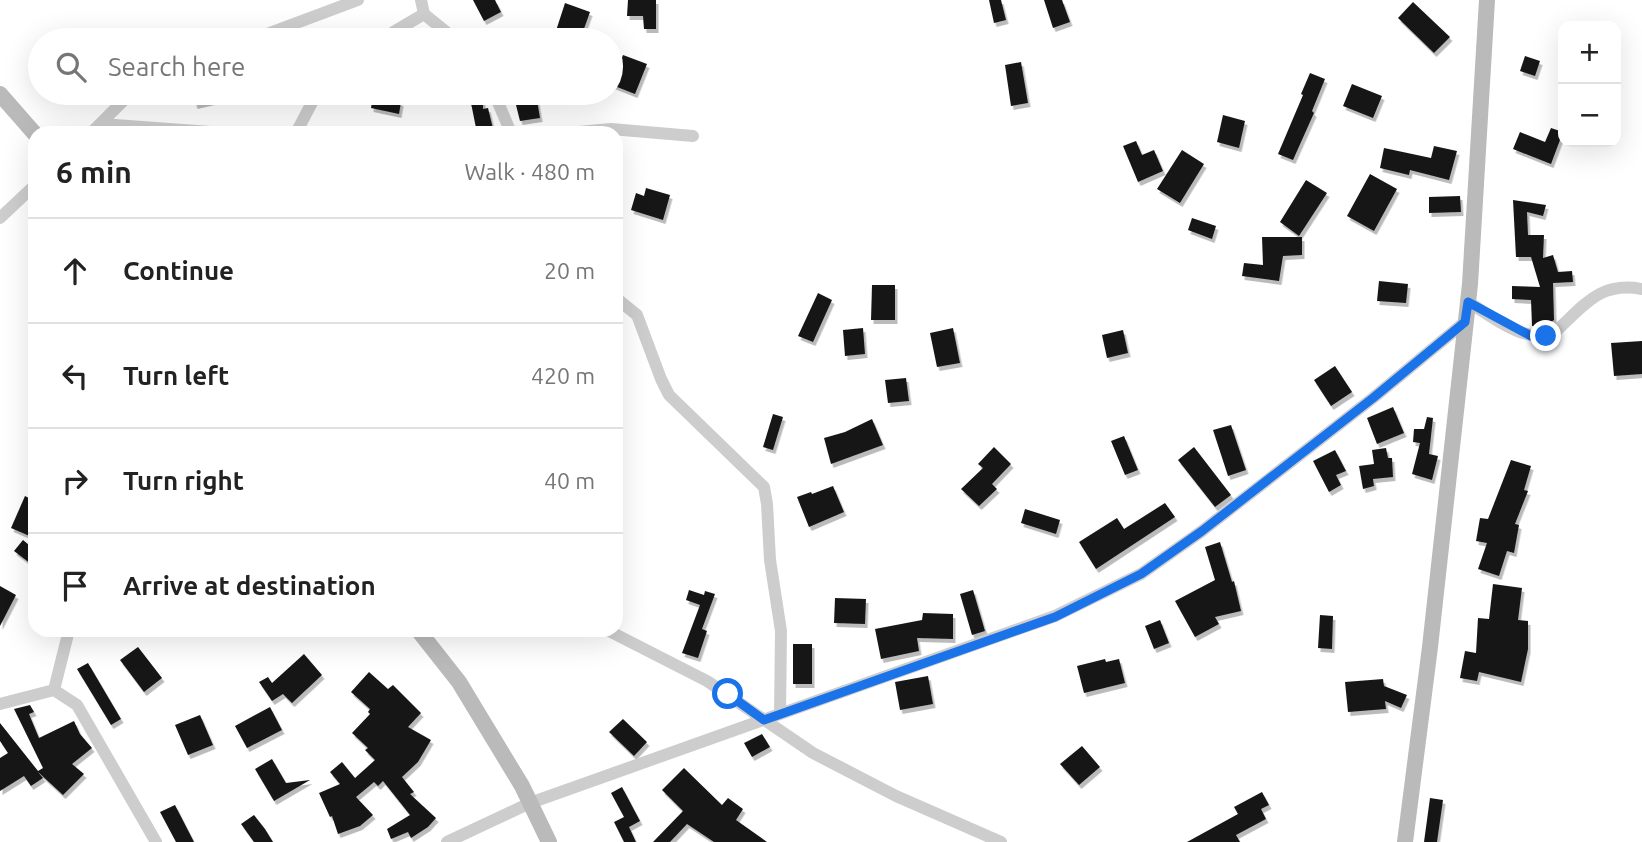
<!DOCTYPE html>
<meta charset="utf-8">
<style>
:root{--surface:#fff;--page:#f2f2f2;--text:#222;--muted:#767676;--line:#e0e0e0}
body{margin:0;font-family:Ubuntu,sans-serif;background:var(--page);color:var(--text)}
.controls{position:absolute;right:21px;top:21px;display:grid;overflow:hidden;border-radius:14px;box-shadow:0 7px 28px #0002}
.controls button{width:63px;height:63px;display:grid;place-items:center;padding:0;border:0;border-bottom:2px solid var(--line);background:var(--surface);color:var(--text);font:35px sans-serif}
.stop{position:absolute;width:21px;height:21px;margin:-16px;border:5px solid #1a73e8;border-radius:50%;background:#fff}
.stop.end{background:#1a73e8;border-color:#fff;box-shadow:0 2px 7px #0008}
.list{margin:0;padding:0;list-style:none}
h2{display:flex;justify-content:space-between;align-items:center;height:91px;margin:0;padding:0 28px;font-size:30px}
h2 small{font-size:23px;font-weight:400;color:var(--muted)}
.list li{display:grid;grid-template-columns:46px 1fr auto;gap:21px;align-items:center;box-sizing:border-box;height:105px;padding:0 28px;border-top:2px solid var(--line)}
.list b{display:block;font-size:26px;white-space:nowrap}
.list em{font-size:23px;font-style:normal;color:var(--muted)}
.icon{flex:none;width:38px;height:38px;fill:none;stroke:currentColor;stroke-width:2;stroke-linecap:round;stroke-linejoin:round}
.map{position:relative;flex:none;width:1642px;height:842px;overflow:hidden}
.search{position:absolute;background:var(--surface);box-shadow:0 7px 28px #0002;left:28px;top:28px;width:595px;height:77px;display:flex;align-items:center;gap:18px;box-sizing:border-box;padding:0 24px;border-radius:38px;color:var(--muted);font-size:26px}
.panel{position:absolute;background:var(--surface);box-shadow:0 7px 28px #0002;left:28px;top:126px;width:595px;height:511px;border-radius:21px}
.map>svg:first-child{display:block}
</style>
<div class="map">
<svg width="1642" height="842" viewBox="0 0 1642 842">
<defs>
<filter id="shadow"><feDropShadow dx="2.5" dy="4" stdDeviation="0" flood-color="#0004"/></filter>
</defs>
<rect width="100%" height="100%" fill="#fff"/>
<path fill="#171717" filter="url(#shadow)" d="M473 0H495L501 12 484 21Z
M628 0H656V29H644L643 16H627Z
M989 0H1001L1006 20 994 23Z
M1044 0H1062L1070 22 1053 28Z
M1413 2 1450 37 1434 53 1398 18Z
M565 3 590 12 580 40H553Z
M623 55 647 64 635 94 612 85Z
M1525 56 1540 61 1535 76 1520 71Z
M1021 62 1028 103 1011 106 1005 65Z
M1310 73 1325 79 1312 111 1314 113 1293 160 1278 154 1303 95 1301 94Z
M1352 84 1382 96 1373 118 1343 106Z
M192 93H229L230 97 195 105Z
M469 93H483V109L488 108 494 133H477L471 103H469Z
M513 93H524L527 102 537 100 540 118 520 121Z
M373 96 401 102 399 114 371 108Z
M1223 115 1245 121 1239 148 1217 142Z
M1551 128 1563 132 1551 164 1513 149 1520 132 1545 142Z
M1136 141 1142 155 1154 150 1163 171 1138 182 1123 146Z
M1434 146 1457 151 1449 180 1410 170 1409 175 1380 168 1384 148 1431 158Z
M1182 150 1204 164 1180 203 1157 189Z
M1370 174 1397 189 1374 231 1347 216Z
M1306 180 1327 193 1299 236 1280 222Z
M646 188 670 195 663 220 631 210 636 193 644 196Z
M1460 196 1461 212 1429 213V197Z
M1513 200 1546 205 1543 216 1527 212 1528 235H1544L1543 258 1553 255 1558 272 1572 271 1573 282 1553 283 1554 320 1543 327 1532 326 1531 300 1512 299V286L1540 287 1531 257H1516Z
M1192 218 1216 226 1212 239 1188 230Z
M1262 237H1302V255L1283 256 1279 281 1242 276 1244 263 1263 265Z
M1379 281 1408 284 1406 303 1377 301Z
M872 285H895V320H871Z
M818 293 832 300 813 342 798 336Z
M863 328 865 354 845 356 843 330Z
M953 328 960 363 937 367 930 333Z
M1123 330 1128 353 1107 358 1102 335Z
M1642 341V374L1614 376 1611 343Z
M1335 366 1352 392 1331 406 1314 380Z
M906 378 909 401 888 403 885 380Z
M1393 407 1404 433 1377 444 1367 418Z
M773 414 783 417 773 450 763 447Z
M1427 417 1433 418 1429 454 1438 456 1432 480 1412 474 1420 443 1413 442 1414 429H1424Z
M872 419 883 445 831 464 824 438 845 432Z
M1231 425 1246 470 1228 476 1213 430Z
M1124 436 1138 470 1125 475 1111 441Z
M994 447 1011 464 992 484 997 489 979 506 961 489 983 468 978 464Z
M1194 447 1231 495 1215 507 1178 460Z
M1386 448 1388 458H1392L1393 477 1373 479 1374 486 1363 489 1359 466 1374 464 1372 450Z
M1335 450 1346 471 1336 475 1341 485 1329 492 1313 461Z
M1511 460 1531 466 1524 490 1528 491 1515 524 1519 525 1514 553 1507 551 1499 576 1478 569 1487 543 1476 541 1480 518 1488 519Z
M833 486 844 512 809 527 797 497 811 492 812 494Z
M25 496 35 501V530L32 537 11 528Z
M1165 503 1175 517 1096 569 1079 542 1117 518 1124 529Z
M1025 509 1060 520 1056 534 1021 523Z
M23 540 35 550V567L14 551Z
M1220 542 1232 582 1234 581 1241 611 1215 617 1219 624 1195 637 1175 601 1215 580 1205 547Z
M1493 584 1522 588 1518 620 1528 621V649L1521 682 1479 672 1477 681 1460 678 1465 651 1476 653 1478 618 1489 619Z
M0 586 16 595 0 626Z
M689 590 704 595 705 591 715 594 702 629 707 631 698 658 682 653 700 605 686 600Z
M973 590 985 631 972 635 960 594Z
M835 598 866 599 865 624 834 623Z
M923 613 953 614V639L917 638 919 651 881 659 875 629 922 620Z
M1320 615 1333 616 1332 649 1318 648Z
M1160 620 1169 643 1154 649 1145 626Z
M793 644H812V684H793Z
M138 647 162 678 144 692 120 660Z
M304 654 322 675 292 703 283 694 272 701 259 682 268 677 272 683Z
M1105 659 1106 662 1119 659 1125 683 1084 693 1077 666Z
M88 663 121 719 111 725 77 669Z
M369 672 388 689 393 685 421 713 408 727 431 740 418 762 402 777 414 792 410 794 436 818 428 827 411 838 408 832 391 839 387 829 410 815 383 781 378 786 374 782 356 797 373 815 360 826 338 834 332 816 330 817 319 793 340 784 330 772 342 762 355 778 375 760 365 750 368 748 352 733 370 714 368 712 370 709 351 692Z
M928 676 933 704 900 710 895 682Z
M1383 679 1384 686 1407 695 1401 708 1385 701 1386 709 1348 712 1345 682Z
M30 705 34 712 29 714 39 738 74 721 80 734 92 748 72 764 84 774 63 795 38 772 43 778 31 786 24 776 0 791V758L8 753 0 741V723L38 771 43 768 14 709Z
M270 707 282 730 247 748 235 726Z
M200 715 213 745 188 755 175 725Z
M623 719 647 742 634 756 609 732Z
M762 734 770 747 752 757 744 743Z
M1082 746 1100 767 1079 785 1060 764Z
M272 759 286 783 310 780 274 801 255 769Z
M684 768 722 805 728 798 743 809 736 820 767 842H714L687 824 670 842H653L683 811 662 790Z
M622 787 640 821 629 827 636 842H624L614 822 624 817 611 793Z
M1262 792 1269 805 1261 809 1266 819 1236 835 1240 842H1187L1238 814 1234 807Z
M1430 798 1443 800 1437 842H1424Z
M175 805 194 842H176L160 812Z
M254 815 265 829 273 842H254L241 824Z"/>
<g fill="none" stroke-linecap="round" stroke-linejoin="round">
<path stroke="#cdcdcd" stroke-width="12" d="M421 0 424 14 456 40
M251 40 358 0
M380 40 424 14
M494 93 511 133
M101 124 224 133
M91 133 131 93
M296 133 317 93
M568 133 611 129 693 136
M0 218 35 185
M616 298 637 315 661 379 669 395 764 487 767 504 770 560 781 631 780 714
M1468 302C1492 316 1526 346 1555 332 1584 306 1599 281 1642 289
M607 630 707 681 813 753 896 796 1001 842
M54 690 77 705 156 842
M0 704 54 690 69 630
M447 842 530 803 1055 616 1141 574 1202 531 1373 398 1465 322"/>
<path stroke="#bababa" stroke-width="16" d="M0 94 35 134
M418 630 459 682 522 786 549 842
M1405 842 1430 647 1470 284 1487 0"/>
</g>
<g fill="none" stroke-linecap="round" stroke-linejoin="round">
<path stroke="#1a73e8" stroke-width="9" d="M728 694 764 720 1055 617 1141 574 1202 531 1373 398 1465 322 1468 302 1531 336H1546"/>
</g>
</svg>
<div class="controls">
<button>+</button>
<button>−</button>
</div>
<div class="stop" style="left:728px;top:694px"></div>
<div class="stop end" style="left:1546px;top:336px"></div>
<div class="search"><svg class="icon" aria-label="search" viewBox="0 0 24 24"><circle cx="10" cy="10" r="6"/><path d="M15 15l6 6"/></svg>Search here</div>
<section class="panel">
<h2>6 min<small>Walk · 480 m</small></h2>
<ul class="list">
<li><svg class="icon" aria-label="ahead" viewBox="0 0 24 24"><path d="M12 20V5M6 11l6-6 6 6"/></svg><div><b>Continue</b></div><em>20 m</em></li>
<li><svg class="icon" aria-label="left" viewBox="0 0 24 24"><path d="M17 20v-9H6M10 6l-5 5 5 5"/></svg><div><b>Turn left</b></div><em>420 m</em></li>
<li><svg class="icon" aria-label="right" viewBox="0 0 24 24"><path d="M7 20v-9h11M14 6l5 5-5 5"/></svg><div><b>Turn right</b></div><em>40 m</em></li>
<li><svg class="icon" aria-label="arrive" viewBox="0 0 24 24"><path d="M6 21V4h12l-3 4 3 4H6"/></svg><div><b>Arrive at destination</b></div></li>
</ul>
</section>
</div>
